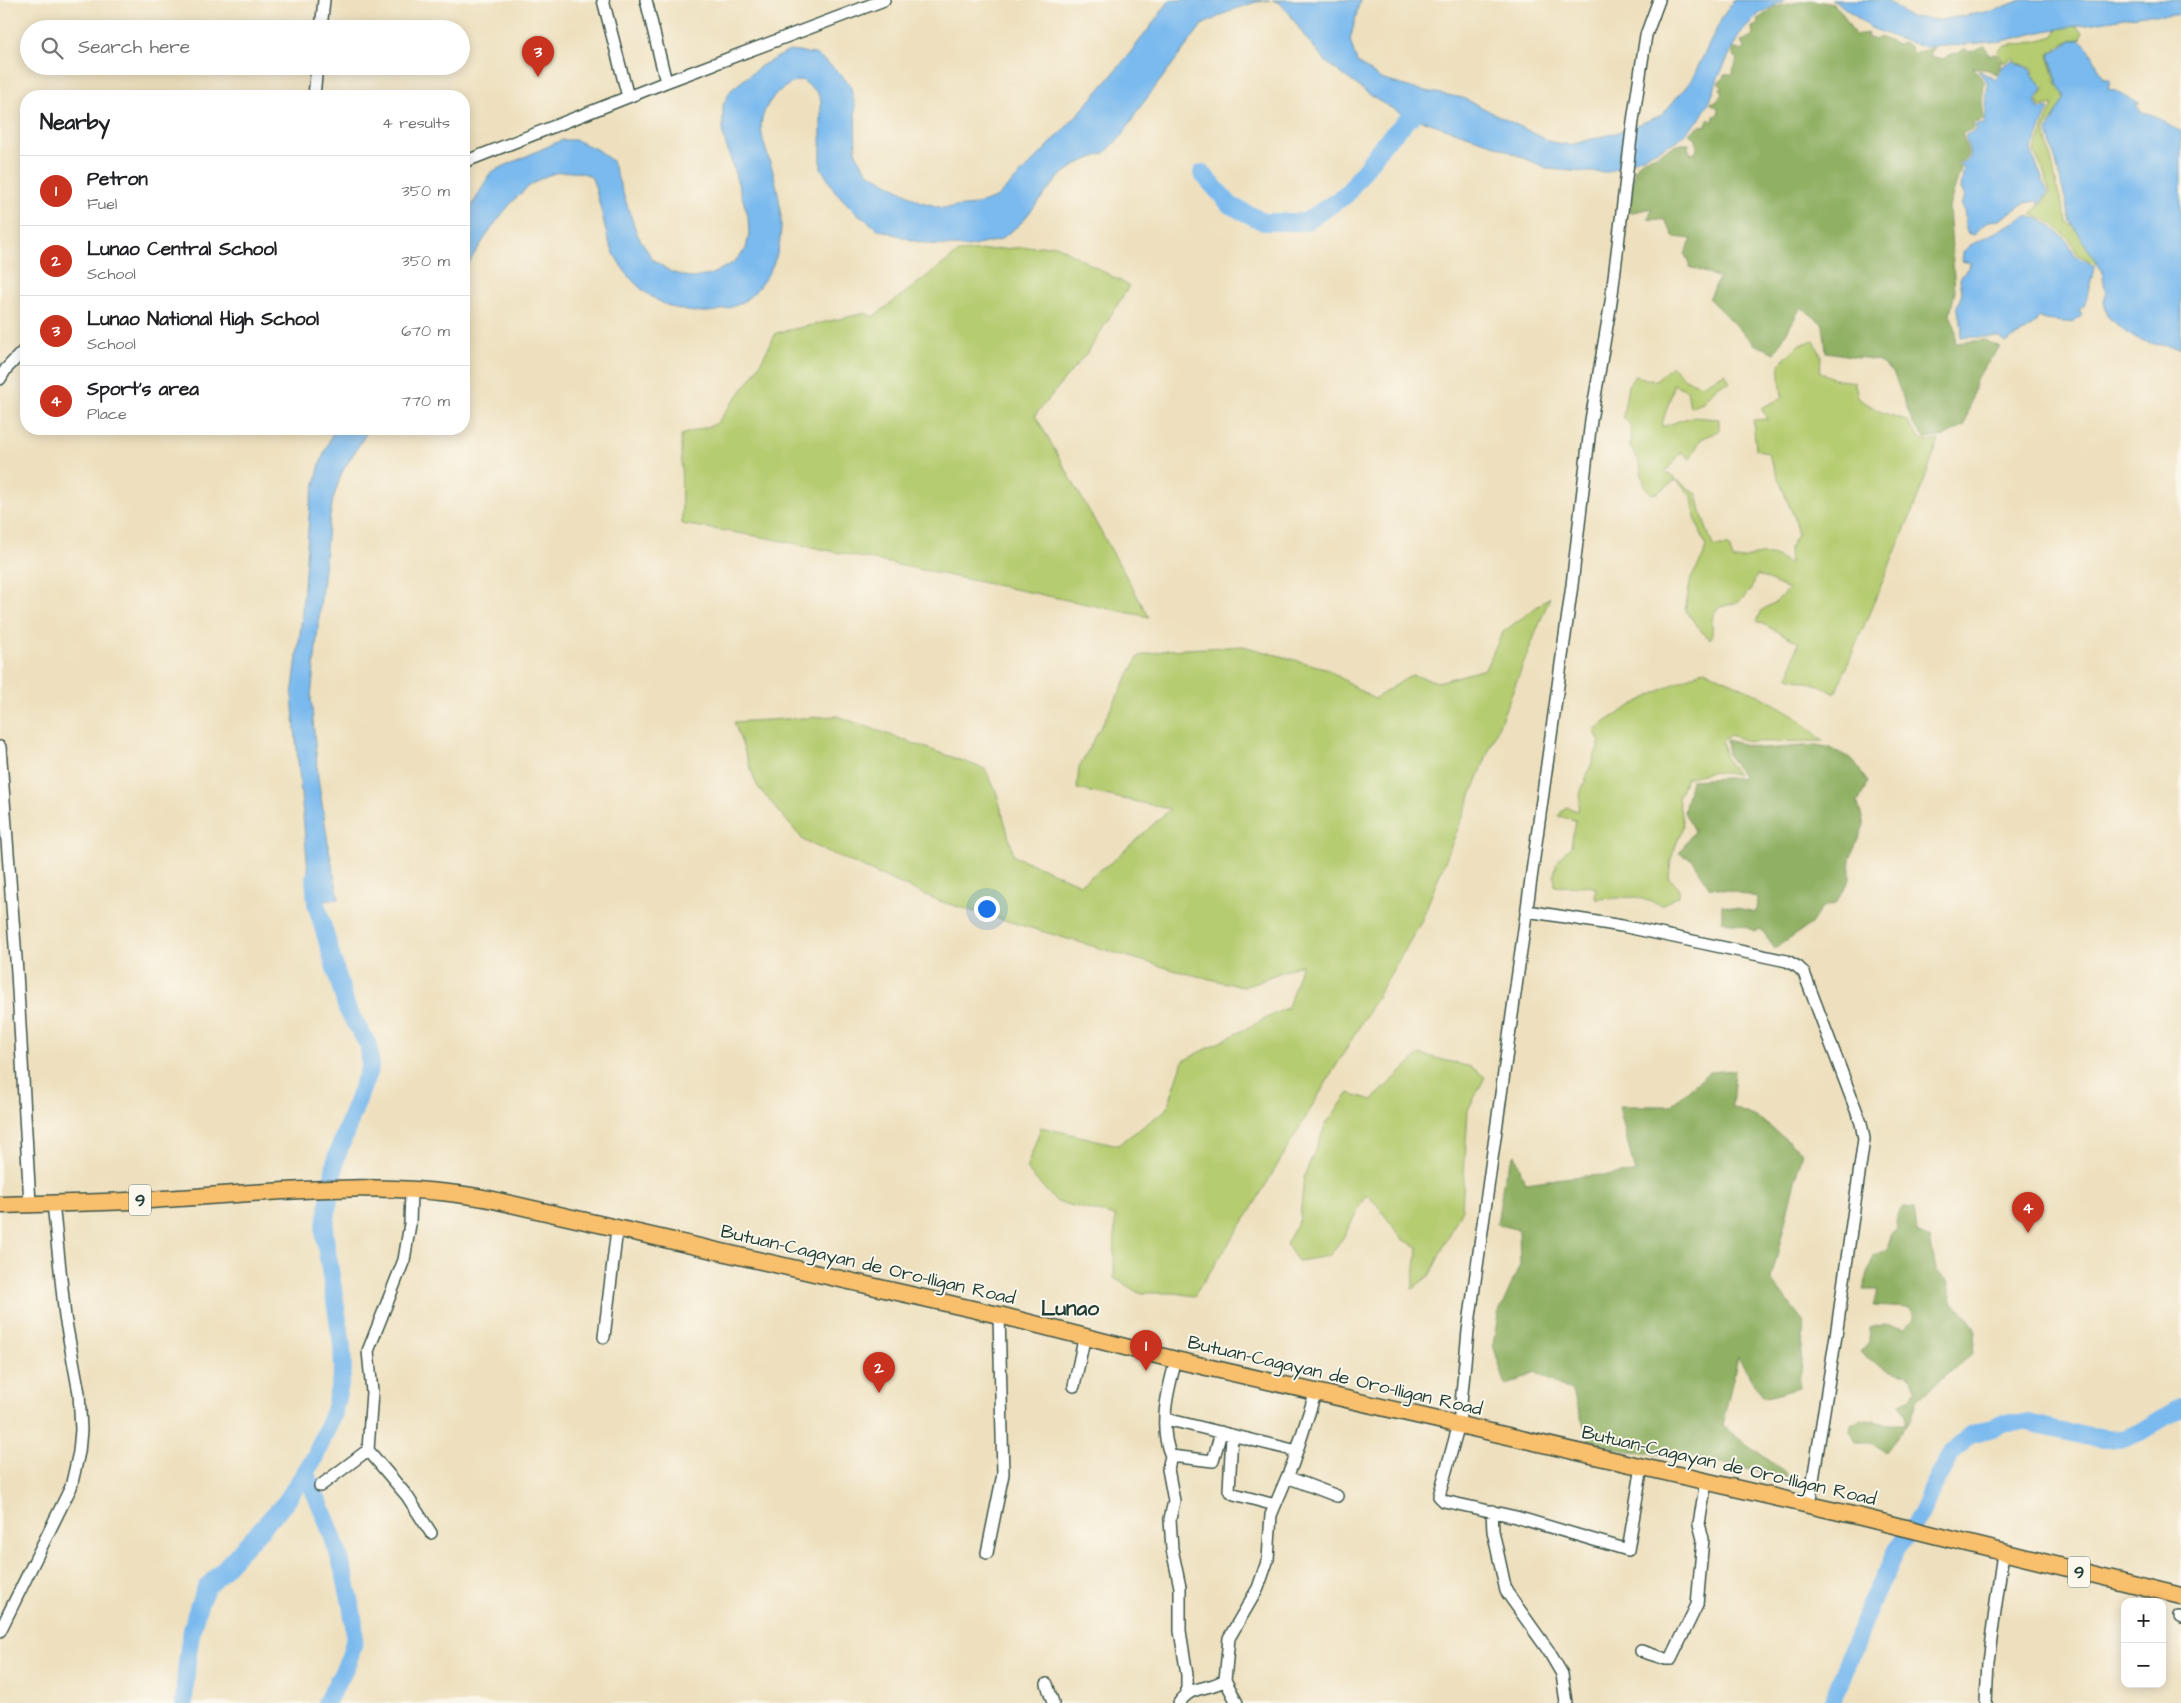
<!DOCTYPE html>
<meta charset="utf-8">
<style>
:root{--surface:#fff;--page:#f2f2f2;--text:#202124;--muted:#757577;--line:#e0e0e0;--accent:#c8321e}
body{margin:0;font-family:"Architects Daughter",sans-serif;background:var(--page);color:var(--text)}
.controls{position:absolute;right:15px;bottom:15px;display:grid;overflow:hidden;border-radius:10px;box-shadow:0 2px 12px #0003}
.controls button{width:45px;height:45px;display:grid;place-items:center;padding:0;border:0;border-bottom:1px solid var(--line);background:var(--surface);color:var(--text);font:25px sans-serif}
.you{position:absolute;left:986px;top:908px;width:18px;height:18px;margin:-12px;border:4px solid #fff;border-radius:50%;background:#1a73e8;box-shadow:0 0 0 8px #1a73e833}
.badge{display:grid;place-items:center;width:32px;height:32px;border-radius:50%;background:var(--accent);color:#fff;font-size:16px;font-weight:700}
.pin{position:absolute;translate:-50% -41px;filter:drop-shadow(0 1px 2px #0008)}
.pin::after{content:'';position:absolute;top:26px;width:18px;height:15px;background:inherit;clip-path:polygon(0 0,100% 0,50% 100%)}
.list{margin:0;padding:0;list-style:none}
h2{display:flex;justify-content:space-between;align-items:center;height:65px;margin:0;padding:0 20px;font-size:21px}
h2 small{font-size:16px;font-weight:400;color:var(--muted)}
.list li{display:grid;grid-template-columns:32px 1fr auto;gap:15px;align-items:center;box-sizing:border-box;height:70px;padding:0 20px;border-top:1px solid var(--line)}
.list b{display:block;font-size:19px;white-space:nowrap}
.list p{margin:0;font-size:16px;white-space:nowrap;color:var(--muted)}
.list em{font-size:16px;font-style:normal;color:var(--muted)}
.icon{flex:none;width:28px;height:28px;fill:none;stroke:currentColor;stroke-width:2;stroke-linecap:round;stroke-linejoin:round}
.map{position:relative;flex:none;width:2181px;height:1703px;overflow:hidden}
.search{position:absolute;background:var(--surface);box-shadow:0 2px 12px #0003;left:20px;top:20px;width:450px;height:55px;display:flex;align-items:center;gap:12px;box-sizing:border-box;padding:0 18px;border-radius:28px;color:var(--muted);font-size:19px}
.panel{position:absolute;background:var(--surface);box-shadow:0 2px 12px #0003;left:20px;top:90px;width:450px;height:345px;border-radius:20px}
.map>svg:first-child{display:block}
</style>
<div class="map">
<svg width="2181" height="1703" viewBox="0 0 2181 1703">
<rect width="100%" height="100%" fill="#fbf7ec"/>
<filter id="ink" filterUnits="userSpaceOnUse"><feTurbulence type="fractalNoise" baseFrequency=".02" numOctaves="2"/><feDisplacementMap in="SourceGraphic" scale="10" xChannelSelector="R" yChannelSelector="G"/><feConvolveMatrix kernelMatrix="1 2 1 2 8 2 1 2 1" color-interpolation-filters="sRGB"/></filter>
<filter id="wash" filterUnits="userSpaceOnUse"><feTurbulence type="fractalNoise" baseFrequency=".0096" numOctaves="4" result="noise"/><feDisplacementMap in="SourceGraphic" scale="20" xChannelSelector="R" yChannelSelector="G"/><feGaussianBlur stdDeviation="1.12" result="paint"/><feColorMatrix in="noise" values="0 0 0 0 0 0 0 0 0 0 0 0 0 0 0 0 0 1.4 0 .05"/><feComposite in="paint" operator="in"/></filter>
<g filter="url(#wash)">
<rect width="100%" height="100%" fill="#eee0be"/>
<path fill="#b5cc71" stroke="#6a8452" d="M2060 25 2076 26 2083 32 2081 39C2067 39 2058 47 2048 55L2057 85 2066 88 2063 97 2107 124 2063 104 2045 130 2058 192 2068 224 2079 229 2099 265 2078 255 2069 239 2053 224 2032 214 2050 193 2043 170 2034 152 2053 104 2040 107 2037 101 2045 88 2032 75 2033 69 2017 62 2014 57 2004 63 1997 51 2004 46 2028 43 2054 36Z
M1056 245 1129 286 1090 349 1035 415 1149 617 768 538 682 524 681 435 716 424 755 373 776 333 866 313 873 317 959 252Z
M1814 341 1821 355 1820 372 1835 379 1854 382 1859 399 1881 412 1906 420 1918 437 1928 442 1939 440 1915 505 1835 694 1822 686 1789 677 1798 642 1757 621 1762 610 1776 602 1788 589 1757 575C1751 589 1747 599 1732 604 1727 606 1720 606 1717 609 1707 621 1716 629 1710 639L1702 632 1685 610 1691 578 1703 557 1706 547 1695 517 1692 496 1676 480 1657 493 1652 494 1645 487 1638 459 1630 447 1631 426 1623 417 1628 385 1635 376 1655 381 1672 366 1685 379 1701 385 1725 373 1730 382 1717 386 1703 402 1690 407 1687 390 1673 384C1672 399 1664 412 1662 427L1691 417 1719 419V431L1701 439 1690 459 1682 452 1665 472 1697 494 1703 519 1713 546H1729L1733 560C1759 557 1766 548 1790 564L1789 548 1797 535 1796 522 1768 453 1756 449 1753 420 1768 419 1761 408 1782 398 1779 364 1800 344Z
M1550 597 1420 924 1249 1213 1194 1296 1175 1293H1139L1114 1278 1115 1216 1057 1202 1026 1169 1041 1127 1118 1145 1167 1109 1183 1061 1288 1007 1302 964 1243 987 1177 971 939 901 804 841 757 786 734 722 837 716 985 769 996 791 1014 856 1080 884 1113 861 1170 809 1077 789 1079 767 1139 656 1167 650 1243 646 1325 668 1374 699 1412 675 1438 682 1485 669 1503 632Z
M1705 670 1759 695 1797 717 1823 741 1750 742 1730 735 1722 741 1726 759 1737 774 1711 772 1686 778 1678 798 1683 826 1671 859 1669 878 1679 887V896L1661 905 1636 897 1595 899 1596 888C1582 883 1569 888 1555 886L1554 875 1557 861 1571 846 1575 820 1558 816 1566 807 1578 811 1581 791 1600 742 1594 730C1628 705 1666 687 1705 670Z
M1420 1054 1471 1067 1485 1077 1468 1110 1462 1209 1430 1275 1412 1289 1418 1247 1402 1239 1378 1206 1366 1194 1343 1238 1329 1256 1298 1261 1286 1244 1300 1219 1304 1177 1326 1124 1349 1093 1372 1100Z"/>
<path fill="#90b063" stroke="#58764c" d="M1811 0 1833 4 1841 11 1855 35 1868 33 1867 37 1875 40 1880 37 1898 45 1902 43 1910 46 1911 51 1914 53 1933 48 1930 56 1943 59 1951 54 1959 53 1965 48 1969 52 1985 46 1989 55 1996 54 2002 62 1997 74 1988 70 1973 67 1984 82 1982 102 1984 120 1973 123 1974 129 1962 133 1969 156 1955 165 1961 168 1949 207 1955 291 1950 314 1956 330 1955 343 1985 340 2000 347 1977 377 1965 425 1945 436 1926 439 1914 426 1893 372 1877 360 1826 352 1823 324 1801 307 1775 353 1754 344 1709 299 1719 278 1690 267 1685 254 1692 239 1674 237 1665 220 1648 219 1652 208 1629 213 1635 168 1643 159C1659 157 1673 142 1689 144L1688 148 1691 154 1697 150 1696 138 1689 134 1700 126 1707 125 1706 122 1709 119 1713 122 1714 116 1719 113 1718 108 1711 104 1712 102H1716L1723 94 1720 89 1723 88 1718 83 1725 77 1724 74H1734L1733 71 1738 59 1733 55V48L1742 51 1745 49 1741 41 1753 37 1752 27 1758 25V20L1774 7Z
M1726 740 1764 749 1816 745 1828 747 1852 759 1868 782 1858 803 1864 825 1850 859V880L1835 904 1822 907 1811 924 1775 948 1761 929 1754 931 1741 925 1722 921V905L1756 912 1757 897C1740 894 1726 888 1709 887L1693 860 1679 853 1694 831 1684 812 1691 780 1743 777 1728 755Z
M1735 1070 1732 1107 1760 1119 1802 1152 1771 1280 1804 1322 1799 1388 1764 1398 1738 1357 1722 1426 1792 1477 1684 1456 1630 1452 1589 1440 1572 1392 1535 1372 1506 1386 1493 1345 1498 1315 1520 1265 1519 1230 1497 1224 1504 1177 1515 1154 1525 1183 1571 1177 1635 1173 1619 1106H1670L1709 1072Z
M1903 1207 1914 1208 1917 1232 1930 1238 1936 1270 1947 1281 1953 1304 1966 1315 1975 1328 1973 1353 1918 1398 1912 1418 1885 1453 1872 1442H1856L1850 1432 1851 1424 1861 1419 1889 1424H1906V1415L1900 1403 1911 1398 1916 1389 1908 1375C1893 1373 1871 1364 1860 1352L1869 1342 1870 1328 1884 1324 1906 1328 1915 1317 1910 1308 1873 1306 1878 1290H1863L1873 1257 1889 1248 1890 1233 1897 1229V1215Z"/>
<path fill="#7abaee" stroke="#4c7c91" d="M1170 0H1270L1256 2 1232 10 1202 25 1138 110 1123 135 1105 153 1079 163 1060 176 1020 224 1000 240 968 247 935 245 915 241 878 229 854 211 835 191 821 168V100L817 92 802 80C781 84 761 105 761 128 762 140 768 156 772 168 782 203 788 245 766 277 759 287 751 298 739 304 683 329 627 294 608 239 605 228 595 181 591 177 587 173 578 172 573 172 524 166 488 235 464 270V220L491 172 562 140H575L596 149 612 161 637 234 653 260 671 272 692 278 710 275 733 263 746 249 749 234 748 216 723 135V105L731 90 761 66 789 51 815 54 834 68 850 84 855 105 856 154 868 172 921 202 943 208 975 205 996 198C1060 137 1119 72 1170 0Z
M1272 0H1360L1350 40 1357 62 1381 79 1415 89 1463 98 1551 142 1570 145 1619 132 1662 115 1691 81 1723 16 1734 0H1785L1759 14 1739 35 1718 78 1710 101 1699 120 1677 141 1609 172H1583L1549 169 1485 141 1402 114 1377 100 1327 63 1305 37 1289 13 1280 3Z
M1831 0H1888L1909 17 1940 20 1996 10 2021 0H2181V15H2143L2045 31 2002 41 1934 47 1922 46 1899 39 1871 28 1838 3Z
M2072 40H2081C2092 50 2097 65 2103 79H2110L2108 89C2119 90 2129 100 2140 103L2136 104 2141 112C2157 113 2166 127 2181 131V348L2154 344 2141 340 2130 335 2108 317 2104 302 2106 295 2102 271 2071 222 2048 131 2065 97 2058 83 2049 55Z
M2014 60 2017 63 2031 70V74L2043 89 2035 101 2039 109 2049 108 2031 151 2048 193 2039 204 2038 201 2024 203 1999 220 1989 221 1982 226 1974 235 1967 233C1964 222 1967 213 1961 204L1965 197 1961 188 1964 168 1958 165 1971 157 1965 135 1977 130 1975 125 1984 124C1988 111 1985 97 1988 84L1978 70 1996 80 2003 66Z
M2026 216 2039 219 2052 227 2067 241 2075 256 2095 266 2084 306 2079 309 2082 315 2073 323C2063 321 2045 322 2039 317 2030 332 2019 332 2006 343L1999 337H1960L1962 328 1957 306 1962 294 1960 279 1971 263 1962 261 1963 253 1969 246Z
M334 429H369L342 472 333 499 328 528 311 697 318 778 329 849 339 899 311 902 292 696 301 626 310 504 320 464Z"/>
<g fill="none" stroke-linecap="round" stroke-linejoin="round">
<path stroke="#7abaee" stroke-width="18" d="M1202 173 1230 205 1264 222H1305L1346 195 1384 143 1424 104 1428 105
M305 1473C326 1514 341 1554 350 1599 352 1612 356 1627 354 1640 351 1662 336 1684 326 1703
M184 1703C186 1664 189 1623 206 1588L286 1502 315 1457 334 1411 343 1370 342 1345 324 1232 336 1158 370 1067 369 1046 347 1009 316 903 314 878
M1832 1703 1871 1602 1898 1548 1921 1514 1932 1489 1951 1453 1970 1435 2003 1423H2028L2089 1437 2124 1439 2140 1432 2181 1407"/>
</g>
</g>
<g filter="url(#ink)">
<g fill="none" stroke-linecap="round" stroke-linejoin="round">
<defs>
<path id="minor" d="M603 0 628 97
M646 0 666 82
M321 29 324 0
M314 96 317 66
M464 162 666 82 884 0
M0 379 6 369 26 348
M0 747 17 972 30 1204
M1527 911 1622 926 1787 961 1798 967 1804 973 1861 1123 1864 1139 1837 1329 1809 1505
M411 1190 410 1224 404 1260 368 1351 372 1392 368 1450 407 1496 431 1533
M604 1337 617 1229
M1176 1360C1168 1389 1158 1427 1171 1456L1213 1461 1221 1432
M1074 1386 1085 1335
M1166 1419 1297 1451
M1232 1435 1229 1490 1234 1494 1275 1505
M1171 1456 1168 1469 1174 1501 1170 1519 1172 1549 1180 1587V1631L1187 1675V1692
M1642 1466 1628 1550 1516 1517 1444 1501 1439 1496 1459 1424 1468 1331 1572 585 1591 420 1611 302 1633 121 1646 35 1659 0
M1287 1477 1337 1496
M320 1486 368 1450
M1492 1511 1493 1531 1506 1591 1548 1650 1562 1674 1566 1703
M987 1553 1003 1474 999 1315
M2179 1616 2181 1617
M0 1631 71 1487 79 1452 81 1430 79 1393 65 1317 53 1203
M1641 1651 1666 1659H1671L1697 1605 1703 1539 1699 1524 1706 1481
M1225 1680 1237 1703
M1047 1684 1053 1703
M1179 1703C1192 1684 1207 1691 1225 1680L1229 1638 1258 1588 1268 1559 1271 1515 1293 1463 1316 1391
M1986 1703 1988 1661 2003 1553"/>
<path id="highway" d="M0 1205C54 1203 109 1203 163 1199 273 1192 381 1179 489 1199L1003 1316 1176 1360 1857 1516 2181 1596"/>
</defs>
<use href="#minor" stroke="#3e5549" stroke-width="14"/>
<use href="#highway" stroke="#3e5549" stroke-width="19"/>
<use href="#minor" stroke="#fff" stroke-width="11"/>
<use href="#highway" stroke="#f8bf6c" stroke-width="16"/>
</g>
</g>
<g text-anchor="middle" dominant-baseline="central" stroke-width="4" stroke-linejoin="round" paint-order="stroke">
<g fill="#fbf7ec" stroke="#61756b" stroke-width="1">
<rect x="129" y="1184.5" width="22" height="31" rx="4"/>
<rect x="2068" y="1556.5" width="22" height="31" rx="4"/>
</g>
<g font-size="18" font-weight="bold" fill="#1f3d34">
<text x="140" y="1200">9</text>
<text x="2079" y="1572">9</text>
</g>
<g font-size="19" fill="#1f3d34" stroke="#fbf7ec">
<text transform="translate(868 1265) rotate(13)">Butuan-Cagayan de Oro-Iligan Road</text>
<text transform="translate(1335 1376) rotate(13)">Butuan-Cagayan de Oro-Iligan Road</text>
<text transform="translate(1729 1466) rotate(13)">Butuan-Cagayan de Oro-Iligan Road</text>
</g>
<g font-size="21" font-weight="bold" fill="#1f3d34" stroke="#fbf7ec">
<text x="1070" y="1308">Lunao</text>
</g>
</g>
</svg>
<div class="controls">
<button>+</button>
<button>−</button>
</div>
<div class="you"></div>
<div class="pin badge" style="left:1146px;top:1371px">1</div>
<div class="pin badge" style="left:879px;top:1393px">2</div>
<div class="pin badge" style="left:538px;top:77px">3</div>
<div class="pin badge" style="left:2028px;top:1233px">4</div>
<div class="search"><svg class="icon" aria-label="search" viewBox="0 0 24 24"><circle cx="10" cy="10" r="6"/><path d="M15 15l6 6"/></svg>Search here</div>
<section class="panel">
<h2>Nearby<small>4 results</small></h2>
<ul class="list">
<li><span class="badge">1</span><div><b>Petron</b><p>Fuel</p></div><em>350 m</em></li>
<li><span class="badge">2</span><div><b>Lunao Central School</b><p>School</p></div><em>350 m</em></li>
<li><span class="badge">3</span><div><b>Lunao National High School</b><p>School</p></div><em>670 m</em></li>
<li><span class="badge">4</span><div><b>Sport's area</b><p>Place</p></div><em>770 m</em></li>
</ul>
</section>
</div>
